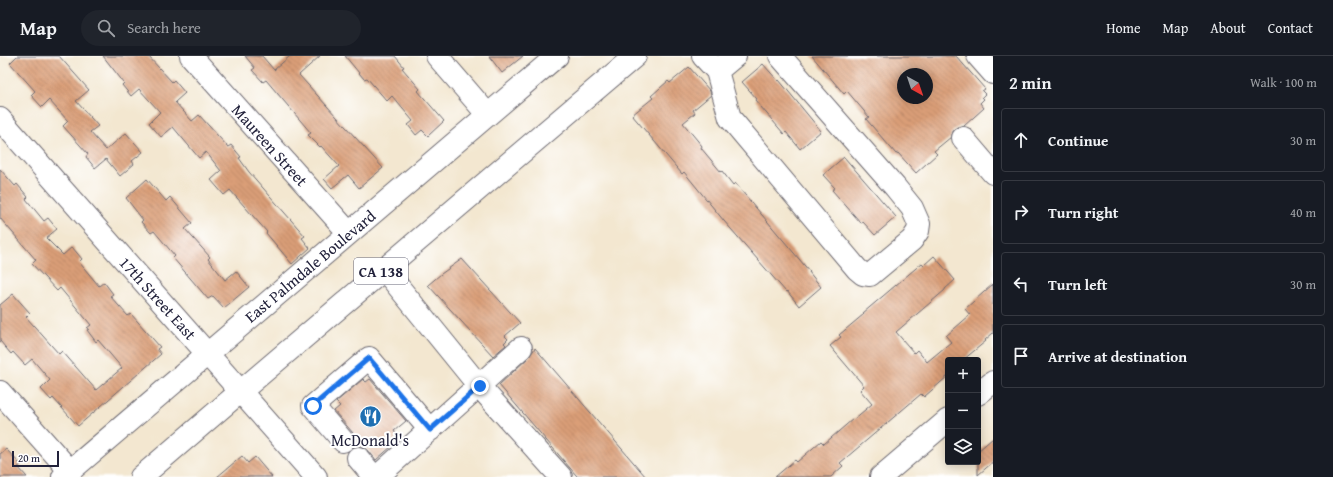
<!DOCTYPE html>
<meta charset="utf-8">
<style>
:root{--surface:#171b24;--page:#20242c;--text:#f1f3f6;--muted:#9ea1a6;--line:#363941}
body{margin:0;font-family:"Gentium Book Plus",serif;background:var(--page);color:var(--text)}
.controls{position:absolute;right:12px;bottom:12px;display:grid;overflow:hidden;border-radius:4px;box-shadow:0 2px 10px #0003}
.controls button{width:36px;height:36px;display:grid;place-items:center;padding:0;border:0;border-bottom:1px solid var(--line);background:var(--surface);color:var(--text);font:20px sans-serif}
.compass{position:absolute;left:897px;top:12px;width:36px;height:36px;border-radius:50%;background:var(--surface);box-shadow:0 2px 10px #0003;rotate:140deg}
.scale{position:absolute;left:12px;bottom:10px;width:47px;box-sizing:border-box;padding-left:4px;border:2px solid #22223b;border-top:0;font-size:11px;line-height:14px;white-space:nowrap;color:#22223b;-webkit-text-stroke:3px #fff;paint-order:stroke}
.stop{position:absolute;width:12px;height:12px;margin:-9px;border:3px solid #1a73e8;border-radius:50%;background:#fff}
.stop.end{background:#1a73e8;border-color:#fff;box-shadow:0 1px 4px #0008}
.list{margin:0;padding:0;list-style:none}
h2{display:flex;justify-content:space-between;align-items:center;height:52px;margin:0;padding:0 16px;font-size:17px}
h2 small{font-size:13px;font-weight:400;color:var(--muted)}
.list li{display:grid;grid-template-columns:26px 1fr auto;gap:12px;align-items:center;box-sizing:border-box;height:64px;margin:0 8px 8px;padding:0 8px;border:1px solid var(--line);border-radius:4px}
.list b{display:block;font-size:15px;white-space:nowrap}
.list em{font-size:13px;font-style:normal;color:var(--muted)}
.icon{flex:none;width:22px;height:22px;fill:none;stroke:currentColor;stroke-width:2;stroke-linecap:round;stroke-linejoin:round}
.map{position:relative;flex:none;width:993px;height:421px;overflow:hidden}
header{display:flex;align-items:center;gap:24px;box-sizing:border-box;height:56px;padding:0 20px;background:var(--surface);border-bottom:1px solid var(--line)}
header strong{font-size:19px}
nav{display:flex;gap:22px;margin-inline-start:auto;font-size:14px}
.search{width:280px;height:36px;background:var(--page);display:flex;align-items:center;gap:10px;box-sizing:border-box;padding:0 14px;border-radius:22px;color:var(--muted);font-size:15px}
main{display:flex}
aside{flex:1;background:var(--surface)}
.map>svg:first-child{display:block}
</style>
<header>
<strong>Map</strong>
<div class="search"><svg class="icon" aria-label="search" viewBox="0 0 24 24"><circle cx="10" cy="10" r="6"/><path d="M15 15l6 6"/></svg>Search here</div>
<nav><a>Home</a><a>Map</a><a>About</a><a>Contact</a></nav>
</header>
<main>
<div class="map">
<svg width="993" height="421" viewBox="0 0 993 421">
<defs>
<pattern id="building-back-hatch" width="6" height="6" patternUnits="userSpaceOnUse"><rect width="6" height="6" fill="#da9e77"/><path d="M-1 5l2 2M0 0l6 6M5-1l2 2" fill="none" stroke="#b08063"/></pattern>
</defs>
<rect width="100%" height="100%" fill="#fff"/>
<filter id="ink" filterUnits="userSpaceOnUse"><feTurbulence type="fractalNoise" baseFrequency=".025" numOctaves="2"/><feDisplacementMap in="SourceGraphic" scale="8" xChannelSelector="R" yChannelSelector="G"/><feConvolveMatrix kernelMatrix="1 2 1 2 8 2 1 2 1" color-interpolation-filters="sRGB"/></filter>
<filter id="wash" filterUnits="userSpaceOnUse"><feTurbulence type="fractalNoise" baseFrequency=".012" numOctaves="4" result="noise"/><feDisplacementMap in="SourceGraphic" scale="16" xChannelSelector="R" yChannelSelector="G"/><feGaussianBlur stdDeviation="0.9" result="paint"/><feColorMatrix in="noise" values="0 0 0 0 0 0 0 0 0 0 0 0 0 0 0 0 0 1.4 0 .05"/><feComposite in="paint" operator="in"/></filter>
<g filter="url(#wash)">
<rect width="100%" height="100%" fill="#f3e7d0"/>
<g id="blocks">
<path fill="url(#building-back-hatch)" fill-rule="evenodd" d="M17 0H59L89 34 76 45 98 70 90 76 106 94 126 77 143 96 132 105 134 108 120 120 106 103 95 112 86 101 88 98 63 70 68 65 49 44 42 51 31 39 35 35 10 7Z
M103 0H148L172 26 174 24 185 37 175 46 192 65 199 59 228 91 231 89 241 101 239 102 249 116 305 180 302 182 310 192 292 208 266 177 267 176 230 134 224 139 211 124 221 115 206 96 199 102 173 71 161 81 149 67 160 56 139 33 131 40 122 29 124 27Z
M245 0H262L274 14 290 0H320L299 19 383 112 359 132 348 119 332 132 324 123 339 110 321 90 320 91 308 79 311 77 266 24 263 26 252 14 255 12Z
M345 0H395L404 11 402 12 420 33 418 35 444 65 428 80 422 74 416 79 408 69 413 65 392 40 387 45 367 22 364 23Z
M489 0H523L502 17Z
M812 0H956L985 33 982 35 985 38 982 41 984 43 980 47 984 52 964 70H960L955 73 951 78V81L934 95 937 98 916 117 898 97 896 98 866 63 869 61 847 35 844 38ZM903 18H927V42H903Z
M763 8 778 25 779 24 821 75 800 93 786 76 784 78 755 44 757 43 742 26Z
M689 11 710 35 711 39 693 54 695 57 683 67 702 90 701 92 721 116 722 115 733 129 735 127 810 216H809L821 231 799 250 787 235 786 236 724 165 684 116 682 118 632 59 653 42 651 40 668 25 670 27Z
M844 101 896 161 875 179 863 166 861 167 832 134 835 132 823 119Z
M0 113 15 130 17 128 28 141 26 143 44 165 48 162 57 173 46 182 63 199 72 191 82 203 79 206 99 230 104 226 113 238 110 240 128 260 131 258 160 291 157 293 161 298 78 370 53 342 51 344 41 333 50 324 32 303 25 309 13 296 11 298 0 285V249L13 238 30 257 26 261 59 298 62 295 96 334 122 312 98 284 96 286 87 274 89 273 87 272 91 269 60 232 57 235 32 208 36 204 0 162Z
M147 123 166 145 170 141 192 167 185 173 210 201 208 203 225 224 236 215 249 231 224 252 213 240 208 243 173 202 175 200 154 175 151 177 141 166 143 164 126 142Z
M934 200 955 224 945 233V234L896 276 914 297 917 294 927 306 951 286 946 280 970 259 965 253 993 228V277L985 284 986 285 963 304H948V320L924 341 921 338 840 407 843 410 831 421H775L795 404 797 406 821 385 824 388 853 363V364L872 348 860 334 864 330 830 290 841 281 839 279 864 258 863 257 922 207 924 209Z
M462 203 520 267 505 280 508 283 504 287 506 289 493 300 428 229 441 218Z
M535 292 646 421H578L576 419 499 329 529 301Z
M363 323 366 326 370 323 406 365 394 375 400 383 376 404 368 394 363 390 354 391 355 383 353 377 334 355 340 350 336 346Z
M993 382V406L978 419V395Z
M6 393 21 409 18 411 27 421H0V398Z
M242 400 248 407 255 401 272 421H217Z"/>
</g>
</g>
<g filter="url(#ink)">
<use href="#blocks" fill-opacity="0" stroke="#6b676f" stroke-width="1"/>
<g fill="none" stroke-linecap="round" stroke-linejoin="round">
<defs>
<path id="minor" d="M191 0 349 177
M437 0 488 59
M703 0 717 15 730 62 857 213 863 218 870 219 912 184 918 175 919 168 912 152 895 131 780 0
M978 0 993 17
M717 15 735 0
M0 63 316 421
M963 82 993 117
M384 213 479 330 561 421
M0 336 70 415
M978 338 993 326
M343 385 313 350 369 302 430 374
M358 402 374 421
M63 421 557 0
M377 421 521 292
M881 421 948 364"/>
<path id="highway" d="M141 421 241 335 635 0"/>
</defs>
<use href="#minor" stroke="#6b676f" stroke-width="24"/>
<use href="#highway" stroke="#6b676f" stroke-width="24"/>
<use href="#minor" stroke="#fff" stroke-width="22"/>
<use href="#highway" stroke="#fff" stroke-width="22"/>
</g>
</g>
<g fill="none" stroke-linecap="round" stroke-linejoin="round" filter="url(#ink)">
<path stroke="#1a73e8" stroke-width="5" d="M313 350 369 302 430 374 480 330"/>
</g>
<defs>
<symbol id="restaurant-disc" viewBox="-11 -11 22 22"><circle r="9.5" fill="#1f6fb2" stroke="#fff"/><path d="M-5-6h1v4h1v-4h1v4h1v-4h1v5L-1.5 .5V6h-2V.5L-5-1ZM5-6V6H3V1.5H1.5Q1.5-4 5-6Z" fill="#fff"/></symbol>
</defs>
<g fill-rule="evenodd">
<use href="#restaurant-disc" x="358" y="348" width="25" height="25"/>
</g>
<g text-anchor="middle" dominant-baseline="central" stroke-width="4" stroke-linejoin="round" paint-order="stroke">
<rect fill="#fff" stroke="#646476" stroke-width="1" x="354" y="202" width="54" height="26" rx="3"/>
<g font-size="15" font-weight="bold" fill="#22223b">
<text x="381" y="215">CA 138</text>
</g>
<g font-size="16" fill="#22223b" stroke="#fff">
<text transform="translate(270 89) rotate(48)">Maureen Street</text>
<text transform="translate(310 210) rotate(-40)">East Palmdale Boulevard</text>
<text transform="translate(158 242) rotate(48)">17th Street East</text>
</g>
<g font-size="16" fill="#22223b" stroke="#fff">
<text x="370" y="384">McDonald's</text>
</g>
</g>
</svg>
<div class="controls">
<button>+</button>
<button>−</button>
<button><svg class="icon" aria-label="layers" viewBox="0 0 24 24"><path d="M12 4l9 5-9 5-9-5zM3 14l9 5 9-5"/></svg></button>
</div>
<svg class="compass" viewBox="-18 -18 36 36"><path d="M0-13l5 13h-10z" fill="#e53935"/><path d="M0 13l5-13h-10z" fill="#9ea1a6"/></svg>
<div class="scale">20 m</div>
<div class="stop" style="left:313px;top:350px"></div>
<div class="stop end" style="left:480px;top:330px"></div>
</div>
<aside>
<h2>2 min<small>Walk · 100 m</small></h2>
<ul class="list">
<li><svg class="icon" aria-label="ahead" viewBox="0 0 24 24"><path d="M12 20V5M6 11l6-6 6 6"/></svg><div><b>Continue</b></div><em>30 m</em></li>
<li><svg class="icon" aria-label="right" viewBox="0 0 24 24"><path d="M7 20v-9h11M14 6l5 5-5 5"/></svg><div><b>Turn right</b></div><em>40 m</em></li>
<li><svg class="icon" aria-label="left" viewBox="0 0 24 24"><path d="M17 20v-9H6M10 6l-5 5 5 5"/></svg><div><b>Turn left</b></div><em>30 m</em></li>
<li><svg class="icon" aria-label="arrive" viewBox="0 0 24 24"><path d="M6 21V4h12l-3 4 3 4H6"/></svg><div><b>Arrive at destination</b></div></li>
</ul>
</aside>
</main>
